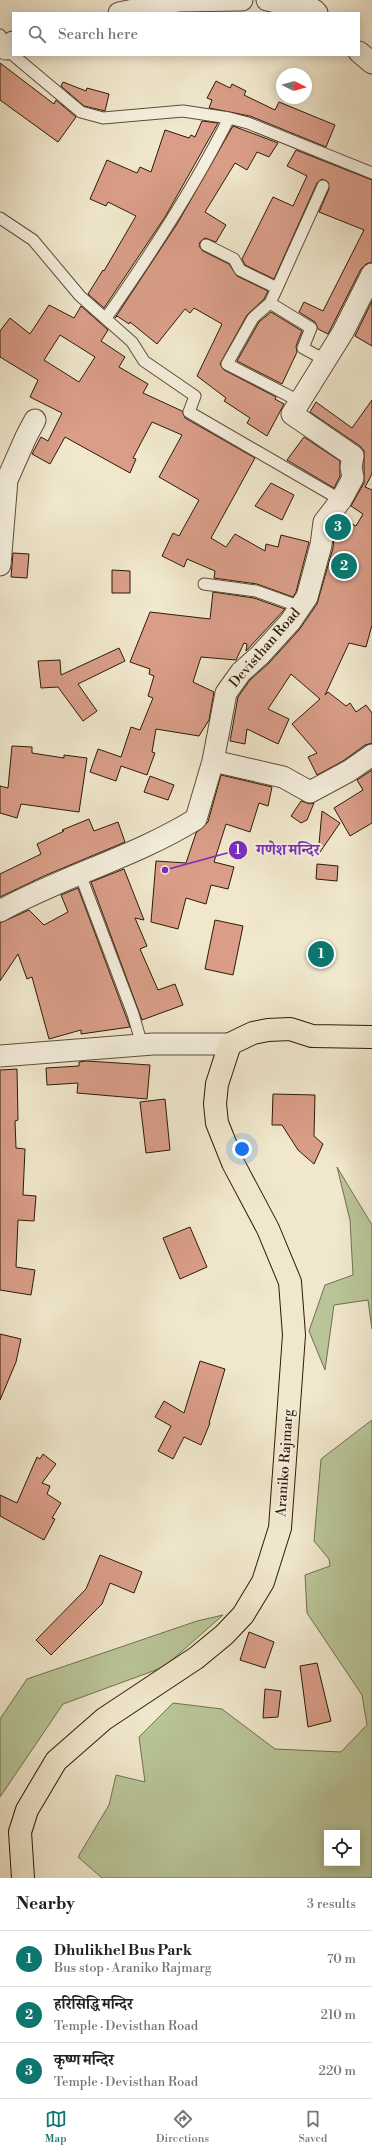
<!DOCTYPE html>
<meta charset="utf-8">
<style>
:root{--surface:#fff;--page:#f2f2f2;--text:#222;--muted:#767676;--line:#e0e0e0;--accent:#0f766e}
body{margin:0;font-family:"Libre Bodoni","Noto Serif Devanagari",serif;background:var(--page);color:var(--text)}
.controls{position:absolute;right:12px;bottom:12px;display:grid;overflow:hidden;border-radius:0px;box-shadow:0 2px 10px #0003}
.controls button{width:36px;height:36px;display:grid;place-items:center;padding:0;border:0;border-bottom:1px solid var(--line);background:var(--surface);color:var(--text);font:20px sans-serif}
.compass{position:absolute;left:276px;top:68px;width:36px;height:36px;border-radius:50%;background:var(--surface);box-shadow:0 2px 10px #0003;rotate:95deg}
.you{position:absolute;left:242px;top:1149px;width:14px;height:14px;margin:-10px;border:3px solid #fff;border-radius:50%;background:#1a73e8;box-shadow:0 0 0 6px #1a73e833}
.badge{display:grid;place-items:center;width:26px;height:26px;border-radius:50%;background:var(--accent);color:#fff;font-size:13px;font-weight:700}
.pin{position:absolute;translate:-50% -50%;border:2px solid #fff;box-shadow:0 1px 4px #0006}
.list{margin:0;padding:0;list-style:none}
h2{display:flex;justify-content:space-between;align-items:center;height:52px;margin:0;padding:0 16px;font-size:17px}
h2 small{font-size:13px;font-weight:400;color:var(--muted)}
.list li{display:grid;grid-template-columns:26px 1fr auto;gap:12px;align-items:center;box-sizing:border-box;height:56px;padding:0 16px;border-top:1px solid var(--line)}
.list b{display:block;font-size:15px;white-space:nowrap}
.list p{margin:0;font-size:13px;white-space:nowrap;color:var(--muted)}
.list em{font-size:13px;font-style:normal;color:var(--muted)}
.icon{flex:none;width:22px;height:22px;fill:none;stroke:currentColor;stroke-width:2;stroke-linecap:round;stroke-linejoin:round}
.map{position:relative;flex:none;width:372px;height:1878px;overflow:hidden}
.search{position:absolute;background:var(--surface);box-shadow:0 2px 10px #0003;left:12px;right:12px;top:12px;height:44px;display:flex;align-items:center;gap:10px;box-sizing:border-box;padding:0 14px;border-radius:0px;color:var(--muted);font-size:15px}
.sheet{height:220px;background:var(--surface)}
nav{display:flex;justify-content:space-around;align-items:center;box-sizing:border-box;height:56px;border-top:1px solid var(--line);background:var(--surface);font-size:11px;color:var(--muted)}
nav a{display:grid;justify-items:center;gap:2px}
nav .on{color:var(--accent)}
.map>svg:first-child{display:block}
</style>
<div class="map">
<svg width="372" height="1878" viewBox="0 0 372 1878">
<rect width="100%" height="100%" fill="#f0e7cc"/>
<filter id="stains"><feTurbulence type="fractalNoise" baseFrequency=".005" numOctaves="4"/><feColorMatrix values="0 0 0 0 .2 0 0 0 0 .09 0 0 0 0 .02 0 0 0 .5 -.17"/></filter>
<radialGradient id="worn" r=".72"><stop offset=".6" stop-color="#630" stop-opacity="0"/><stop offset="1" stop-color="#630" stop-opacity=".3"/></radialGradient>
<path fill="#b9c598" stroke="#727050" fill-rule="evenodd" d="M337 1167 372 1225V1329L368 1300 334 1305 325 1370 309 1331 325 1285 353 1275 350 1220Z
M372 1420V1878H102L78 1857 109 1805 116 1775 145 1782 139 1737 173 1703 222 1709 275 1749 341 1752 367 1725 362 1695 307 1613 305 1575 330 1566 329 1559 314 1541 321 1459ZM327 1833H357V1863H327Z
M223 1615 164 1667 63 1704 0 1797V1719L27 1679 197 1621Z"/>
<path fill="#d99d88" stroke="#2c1b08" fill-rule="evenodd" d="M0 63 54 104 56 100 76 117 58 142 0 100Z
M216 81 230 88 232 84 246 91 244 95 275 110 279 102 335 125 326 147 250 116 209 108 212 100 207 98Z
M63 82 86 91 87 88 109 94 105 111 84 106 61 86Z
M202 121 218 123 165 217 104 308 88 294 103 270 104 271 136 216 108 202 106 206 90 199 107 160 137 173 140 167 151 172 165 130 189 138 191 135 195 137Z
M233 126 278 143 269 157 257 152 247 170 235 163 205 212 226 225 216 242 205 238 200 242 199 246 203 251 229 264 237 276 268 291 264 299 247 315 220 364 224 370 276 397 275 399 284 404 267 436 247 423 250 418 224 401 226 398 197 376 222 324 194 308 190 313 185 309 157 344 130 322 129 324 117 316 115 318 177 224Z
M296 150 372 180V262L366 264 361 269 328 334 318 329 315 322 299 312 304 302 323 311 364 230 319 212 329 189 328 182 322 179 317 183 274 279 245 265 242 259 273 197 293 206 307 176 287 166Z
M372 301V346L355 336Z
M49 305 74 318 81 306 108 330 101 341 125 357 119 367 148 384 143 393 182 411 185 418 255 458 211 538 226 547 235 534 265 551 266 544 278 547 281 535 309 542 296 592 293 597 257 584 214 578 215 571 187 559 184 567 162 556 173 533 179 536 199 500 159 477 182 435 152 422 133 458 136 459 130 473 65 437 50 464 32 454 41 437 48 441 62 413 30 397 38 380 0 357V331L10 318 30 334ZM60 335 95 357 79 382 44 360Z
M271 312 302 331 296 346 297 352 282 384 237 361 259 322Z
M372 400V474L365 487 372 490V625L366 647 349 643 325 695 328 692 346 706 350 703 356 712 366 705 372 713V743L365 745 343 761 317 775 308 757 317 753 292 724 320 699 291 674 268 709 289 719 278 744 247 729 245 744 230 741 238 697 250 680 269 663 299 630 317 604 333 548 335 527 342 519 356 526 363 514 351 506 364 483V451L360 446 310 412 316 402 352 428Z
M304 437 340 461V476L334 488 287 460Z
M271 483 294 495 282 520 255 506Z
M13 553 29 554 27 578 11 577Z
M112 570 130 571V593H112Z
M213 592 254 598 285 609 246 651 247 644 244 643 236 660 201 657 193 682 214 692 209 720 199 736 156 729 152 752 155 753 147 775 121 766 116 781 90 772 98 749 121 757 131 727 140 730 153 698 148 696 154 676 149 674 150 669 130 662 150 612 210 619Z
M119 648 125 661 78 684 97 711 83 721 58 687 41 688 38 661 60 660 61 675Z
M12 746 32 747V753L64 758V755L87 758 79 812 21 804 17 818 0 813V786L8 788Z
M372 770V823L350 836 334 808 363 790 357 780Z
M221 775 272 787 268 806 259 803 250 832 226 824 214 862 234 867 228 889 211 885 206 904 186 898 178 929 151 922 156 861 186 863 196 833 208 822Z
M150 776 174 785 168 800 144 792Z
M301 801 310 804 314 803 307 820 301 823 291 816Z
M322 811 340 823 318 855Z
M89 819 94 831 118 822 125 842 44 876 0 897V874L41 854 37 844 64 831 62 830Z
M317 864 338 866 337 881 316 879Z
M124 869 144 920 135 918 147 946 140 949 158 990 175 984 183 1005 142 1020 91 882Z
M78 888 130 1027 81 1034V1030L49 1039 32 977 27 979 18 954 0 981V923L29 910 44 925 68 912 61 895Z
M215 920 243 926 233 975 205 969Z
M86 1061 150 1065 147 1099 77 1093 78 1083 47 1085 46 1068 79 1066V1062Z
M17 1069 18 1120 15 1121 16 1148 25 1149 23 1195 36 1196 34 1221 18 1220 16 1267 35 1270 31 1295 0 1290V1070Z
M273 1094 315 1095 314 1136 323 1144 314 1164 298 1150 282 1125H272Z
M165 1099 170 1150 146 1153 140 1102Z
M190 1227 207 1267 180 1279 163 1238Z
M0 1334 21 1339 16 1362 0 1400Z
M200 1361 225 1369 209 1423H210L201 1445 184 1437 173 1459 158 1451 171 1426 155 1417 164 1401 184 1413Z
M43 1454 56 1464 42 1483 50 1486 47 1494 61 1503 52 1518 55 1519 44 1540 0 1516V1495L17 1503 37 1457 40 1459Z
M100 1555 142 1572 134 1593 110 1583 102 1604 51 1655 36 1640 86 1589Z
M249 1632 274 1642 265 1668 240 1660Z
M317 1663 331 1721 308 1727 300 1666Z
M265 1689 281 1691 278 1717 263 1718Z"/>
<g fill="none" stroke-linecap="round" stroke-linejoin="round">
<defs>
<path id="service" d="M0 35 8 51
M13 55 81 112 103 118 183 111 229 118 248 123 372 173
M0 218 33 240 80 296 132 342 144 361 195 396 189 412 341 500
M206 245 234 259 240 270 277 288 323 186
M277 288 270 303 311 328 303 348 327 361
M270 303 253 318 227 364 299 401
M106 318C151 254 194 188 229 118
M204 584 256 591 301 607
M80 874 133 1014 142 1045"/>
<path id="minor" d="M267 0 314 10 317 13
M119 13 178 1 242 0
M6 49 13 42
M359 52 372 63
M0 565 7 480 26 437 35 420
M213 761 283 777 310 792 349 771 372 755
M0 911C63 876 135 857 196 819L213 761 226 693 241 672 260 655 290 622 307 597 321 545 324 522 341 500 353 478 351 467 353 456 292 414 343 332 372 274
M0 1056 153 1044H230"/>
<path id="trunk" d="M23 1878 20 1832 27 1810 56 1761 104 1719 196 1658 224 1635 243 1615 263 1582 280 1528 294 1335 290 1282 268 1229 233 1163 217 1123 215 1104 217 1084 230 1044 253 1033 268 1030 290 1029 312 1036 372 1037"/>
</defs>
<use href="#service" stroke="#5d4e39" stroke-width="13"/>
<use href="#minor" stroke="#5d4e39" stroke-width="23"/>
<use href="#trunk" stroke="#2c1b08" stroke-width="24"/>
<use href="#service" stroke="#f5efde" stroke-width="11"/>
<use href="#minor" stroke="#f5efde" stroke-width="21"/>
<use href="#trunk" stroke="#f0e7cc" stroke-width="22"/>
</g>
<g text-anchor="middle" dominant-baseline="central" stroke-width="4" stroke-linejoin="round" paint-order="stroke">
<g font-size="14" fill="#2c1b08" stroke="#f5efde">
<text transform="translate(265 648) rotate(-49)">Devisthan Road</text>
<text transform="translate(285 1463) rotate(-86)">Araniko Rajmarg</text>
</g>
</g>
<path fill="none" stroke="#7b2cbf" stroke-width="1.5" d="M165 870L238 850"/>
<g fill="#7b2cbf" stroke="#f5efde" stroke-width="1.5">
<circle cx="165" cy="870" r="4"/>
<circle cx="238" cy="850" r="10"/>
</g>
<g font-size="12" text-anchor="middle" font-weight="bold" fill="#fff">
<text x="238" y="854">1</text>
</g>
<g font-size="15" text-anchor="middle" font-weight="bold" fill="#7b2cbf" stroke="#f5efde" stroke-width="4" stroke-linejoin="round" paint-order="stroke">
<text x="288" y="855">गणेश मन्दिर</text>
</g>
<rect width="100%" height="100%" filter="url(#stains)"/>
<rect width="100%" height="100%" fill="url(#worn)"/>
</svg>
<div class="controls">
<button><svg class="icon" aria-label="locate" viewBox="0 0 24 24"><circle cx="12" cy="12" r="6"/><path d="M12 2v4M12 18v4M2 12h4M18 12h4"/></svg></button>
</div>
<svg class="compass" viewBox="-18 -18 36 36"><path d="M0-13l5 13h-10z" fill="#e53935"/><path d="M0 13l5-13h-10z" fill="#767676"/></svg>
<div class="you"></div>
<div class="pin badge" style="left:321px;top:954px">1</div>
<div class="pin badge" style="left:344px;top:566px">2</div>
<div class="pin badge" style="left:338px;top:527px">3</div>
<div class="search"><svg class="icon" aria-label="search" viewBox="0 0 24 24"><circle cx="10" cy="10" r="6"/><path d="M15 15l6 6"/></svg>Search here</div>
</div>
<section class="sheet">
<h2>Nearby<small>3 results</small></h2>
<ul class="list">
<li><span class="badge">1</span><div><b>Dhulikhel Bus Park</b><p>Bus stop · Araniko Rajmarg</p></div><em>70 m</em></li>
<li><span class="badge">2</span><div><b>हरिसिद्धि मन्दिर</b><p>Temple · Devisthan Road</p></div><em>210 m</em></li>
<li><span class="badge">3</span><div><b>कृष्ण मन्दिर</b><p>Temple · Devisthan Road</p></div><em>220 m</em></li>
</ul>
</section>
<nav>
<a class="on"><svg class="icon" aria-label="map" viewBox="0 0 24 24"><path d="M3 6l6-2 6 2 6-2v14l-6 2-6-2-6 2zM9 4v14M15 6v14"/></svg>Map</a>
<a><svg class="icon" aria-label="directions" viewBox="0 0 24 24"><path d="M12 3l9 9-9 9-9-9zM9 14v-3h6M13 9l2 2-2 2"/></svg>Directions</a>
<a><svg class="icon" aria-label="saved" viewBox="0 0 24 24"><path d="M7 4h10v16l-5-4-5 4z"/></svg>Saved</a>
</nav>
